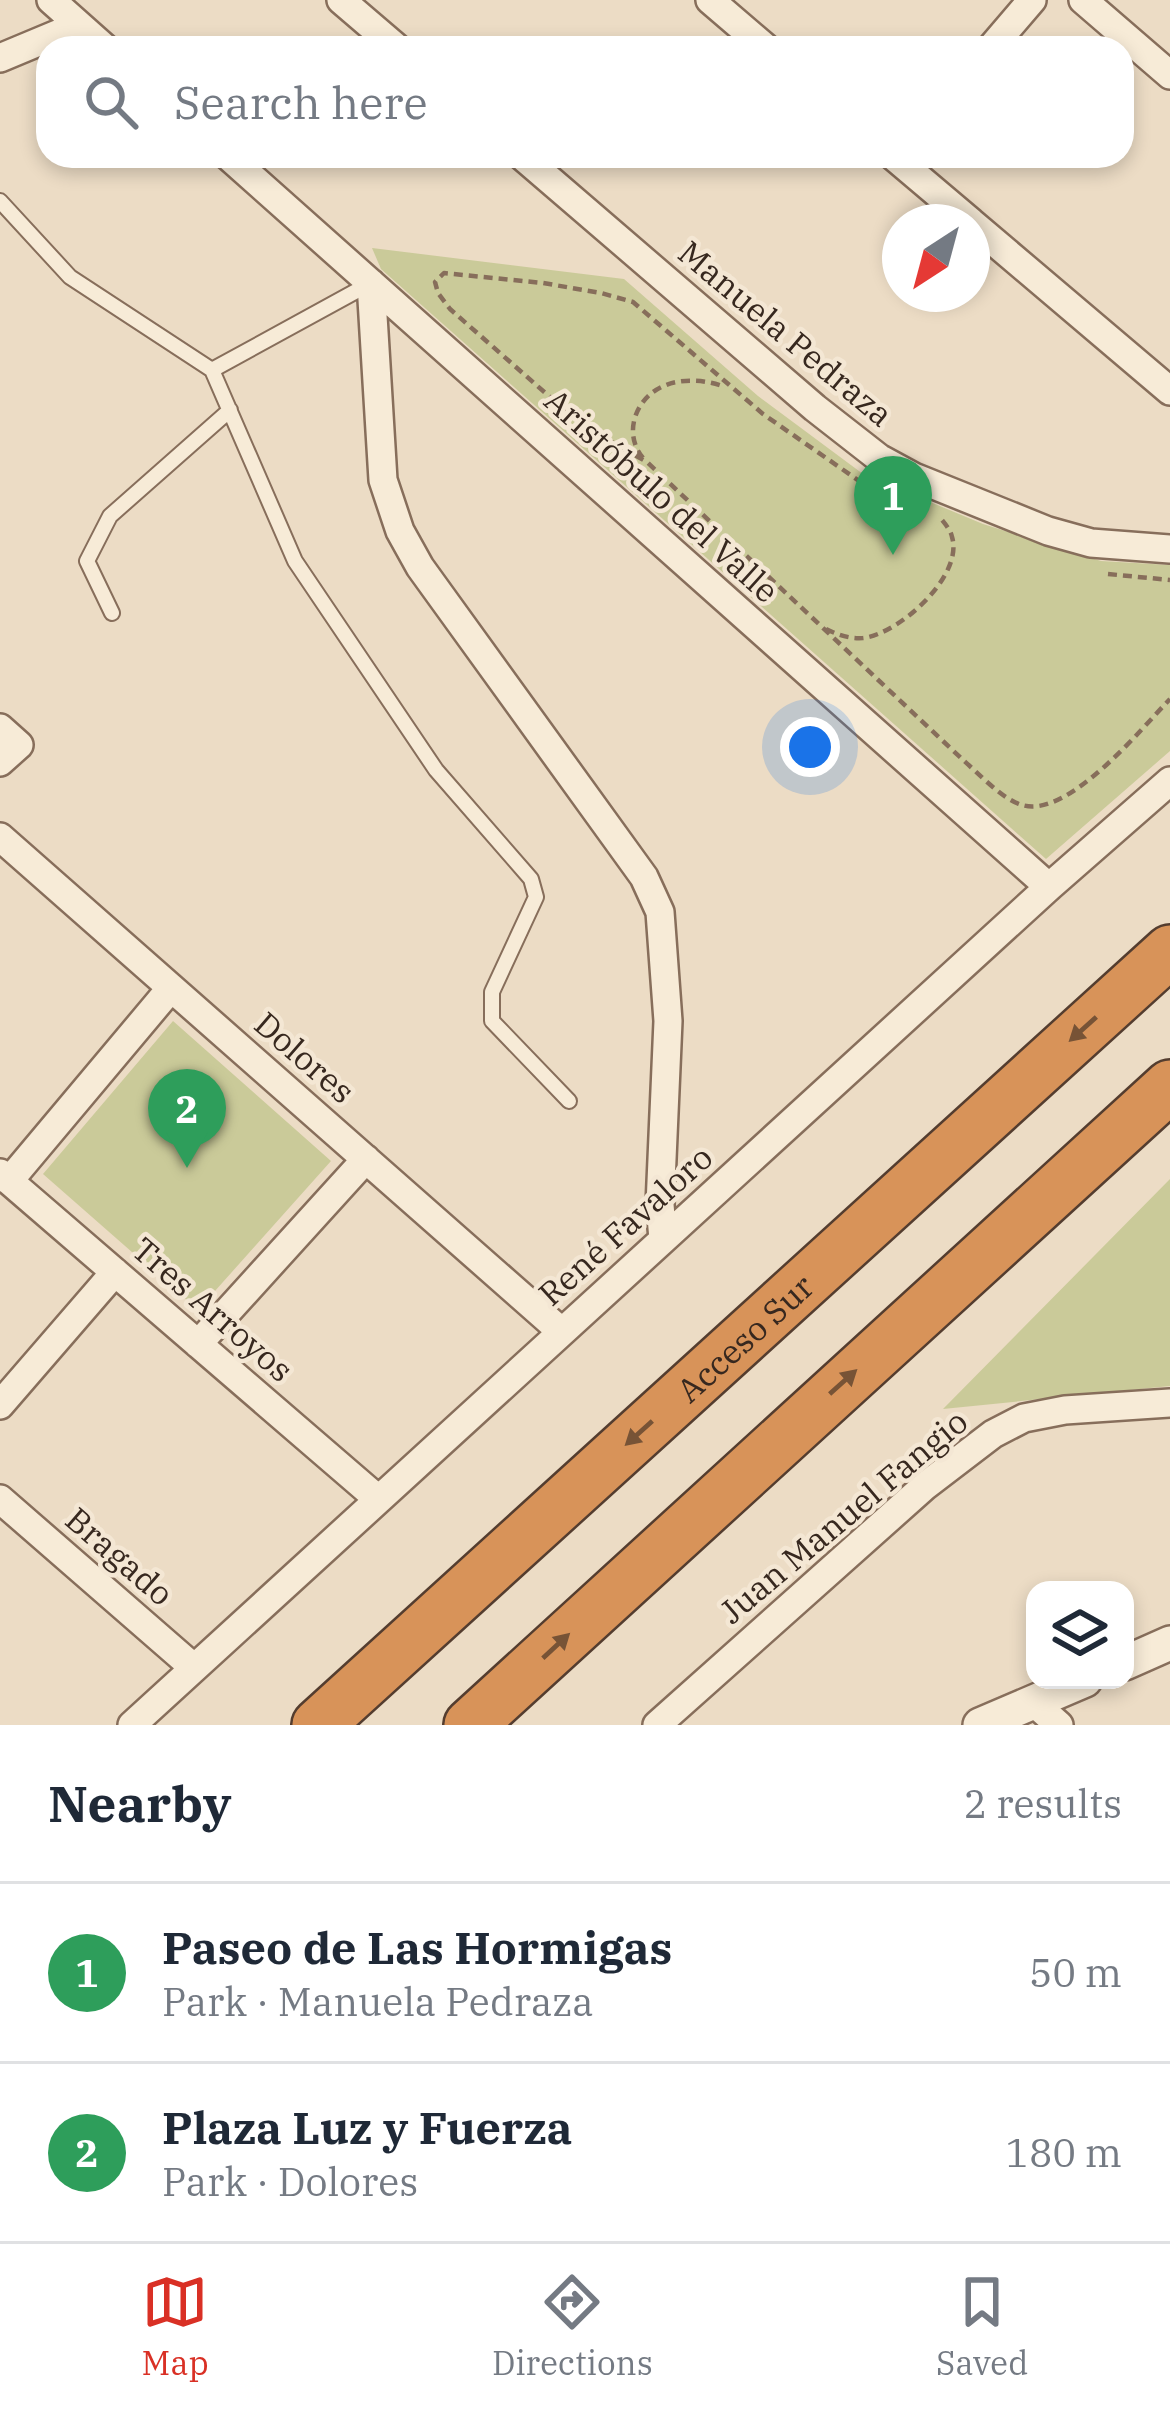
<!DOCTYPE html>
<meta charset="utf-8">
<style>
:root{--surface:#fff;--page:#f2f2f3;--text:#1f2937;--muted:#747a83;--line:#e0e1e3;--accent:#d93025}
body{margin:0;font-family:"IBM Plex Serif",serif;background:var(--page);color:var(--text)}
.controls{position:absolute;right:36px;bottom:36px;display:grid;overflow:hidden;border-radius:24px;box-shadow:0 6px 18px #0003}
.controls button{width:108px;height:108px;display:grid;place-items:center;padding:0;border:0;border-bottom:3px solid var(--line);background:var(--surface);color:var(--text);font:60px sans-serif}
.compass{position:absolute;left:882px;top:204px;width:108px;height:108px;border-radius:50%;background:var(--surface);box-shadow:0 6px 18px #0003;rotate:216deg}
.you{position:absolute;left:810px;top:747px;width:42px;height:42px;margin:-30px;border:9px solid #fff;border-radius:50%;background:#1a73e8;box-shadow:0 0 0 18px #1a73e833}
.badge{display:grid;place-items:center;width:78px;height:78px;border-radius:50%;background:var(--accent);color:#fff;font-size:39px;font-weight:700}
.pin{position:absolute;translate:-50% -99px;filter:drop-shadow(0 3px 6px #0008)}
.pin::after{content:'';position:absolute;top:63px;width:42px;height:36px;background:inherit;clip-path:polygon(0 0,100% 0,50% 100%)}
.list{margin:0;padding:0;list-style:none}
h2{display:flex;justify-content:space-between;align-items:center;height:156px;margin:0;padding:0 48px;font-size:51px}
h2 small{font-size:39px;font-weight:400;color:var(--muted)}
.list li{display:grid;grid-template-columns:78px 1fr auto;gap:36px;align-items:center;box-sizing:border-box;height:180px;padding:0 48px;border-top:3px solid var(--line)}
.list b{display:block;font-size:45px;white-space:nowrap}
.list p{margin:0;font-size:39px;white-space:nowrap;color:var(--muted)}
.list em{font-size:39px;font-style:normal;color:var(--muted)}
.icon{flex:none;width:66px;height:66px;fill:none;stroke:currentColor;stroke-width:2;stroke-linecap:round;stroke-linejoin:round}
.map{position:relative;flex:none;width:1170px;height:1725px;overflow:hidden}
.search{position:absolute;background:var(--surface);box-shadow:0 6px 18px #0003;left:36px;right:36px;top:36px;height:132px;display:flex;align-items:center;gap:30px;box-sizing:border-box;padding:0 42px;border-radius:36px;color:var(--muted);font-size:45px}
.sheet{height:516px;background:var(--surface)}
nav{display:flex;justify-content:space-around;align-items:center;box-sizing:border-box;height:168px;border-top:3px solid var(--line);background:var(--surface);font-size:33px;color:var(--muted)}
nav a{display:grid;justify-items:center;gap:6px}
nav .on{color:var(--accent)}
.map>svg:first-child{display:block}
</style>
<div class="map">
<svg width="1170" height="1725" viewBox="0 0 1170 1725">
<rect width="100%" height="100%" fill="#ecdcc5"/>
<path fill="#caca99" d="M372 248 624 279 758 396 863 474 983 524 1101 561 1170 565V751L1046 859 381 269Z
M173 1021 331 1161 198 1310 43 1174Z
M1170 1179V1386L943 1409Z"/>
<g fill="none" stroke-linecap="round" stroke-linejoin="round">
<defs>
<path id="service" d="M0 201 70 277 212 370 295 561 436 770 531 879 536 897 492 992V1021L569 1101
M212 370 371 283
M112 613 87 561 110 516 230 410"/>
<path id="minor" d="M51 0 105 48
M341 0 397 48
M710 0 766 48
M1083 0 1170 75
M991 48 1032 0
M0 58 79 25
M228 156 1049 887
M522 156 815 408 879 458 914 477 1048 531 1091 543 1170 549
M893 156 971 222
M972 223 1170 391
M371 283 383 480 400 531 420 567 644 877 660 912 668 1021 660 1205 663 1239
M0 728 19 745 0 762
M0 837 562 1332
M0 1173 378 1499
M9 1181 171 988
M198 1344 366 1159
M0 1405 115 1272
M0 1499 193 1667
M1033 1702 1059 1725
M132 1725 1049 887 1170 781
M657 1725 925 1486 993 1434 1024 1418 1065 1410 1170 1403"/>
<path id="tertiary" d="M1125 1663 1170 1643
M980 1725 1085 1680"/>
<g id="motorway">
<path id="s1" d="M318 1725 1170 951"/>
<path d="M470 1725 1170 1086"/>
</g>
</defs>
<use href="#service" stroke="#876e5b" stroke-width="18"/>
<use href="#minor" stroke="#876e5b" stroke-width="32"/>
<use href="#tertiary" stroke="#876e5b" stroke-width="38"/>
<use href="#motorway" stroke="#543d2f" stroke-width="56"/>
<path stroke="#876e5b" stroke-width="4.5" stroke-dasharray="9 6" stroke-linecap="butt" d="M643 458C622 433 636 396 666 385 684 378 707 380 725 387
M862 483 763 414 633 302 601 293 543 283 444 273 435 282 438 293 450 309 559 405 599 435 647 462 962 759C977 772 1003 800 1022 805 1068 819 1141 729 1170 699
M1108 574 1170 580
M826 629C838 635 850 639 863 638 899 634 964 576 952 537 951 531 946 525 942 520"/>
<use href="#service" stroke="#f7ebd7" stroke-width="14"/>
<use href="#minor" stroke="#f7ebd7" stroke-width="27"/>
<use href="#tertiary" stroke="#f7ebd7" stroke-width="33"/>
<use href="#motorway" stroke="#d89359" stroke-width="51"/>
</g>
<defs><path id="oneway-solid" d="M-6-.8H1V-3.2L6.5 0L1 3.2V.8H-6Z" transform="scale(3)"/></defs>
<g fill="#775336">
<use href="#oneway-solid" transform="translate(1083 1029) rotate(138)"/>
<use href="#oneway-solid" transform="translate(843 1382) rotate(-42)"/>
<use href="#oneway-solid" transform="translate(639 1433) rotate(138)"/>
<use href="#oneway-solid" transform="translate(556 1646) rotate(-43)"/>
</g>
<g text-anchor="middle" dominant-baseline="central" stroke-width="9" stroke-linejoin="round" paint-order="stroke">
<g font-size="33" fill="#37281f" stroke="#f4e7d4">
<text transform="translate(786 333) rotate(40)">Manuela Pedraza</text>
<text transform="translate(662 495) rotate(42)">Aristóbulo del Valle</text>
<text transform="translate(305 1057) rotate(41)">Dolores</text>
<text transform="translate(625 1225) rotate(-42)">René Favaloro</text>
<text transform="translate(213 1309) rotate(41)">Tres Arroyos</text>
<text stroke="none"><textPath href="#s1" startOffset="576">Acceso Sur</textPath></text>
<text transform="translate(843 1516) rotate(-40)">Juan Manuel Fangio</text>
<text transform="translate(120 1556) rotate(41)">Bragado</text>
</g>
</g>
</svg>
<div class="controls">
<button><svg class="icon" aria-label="layers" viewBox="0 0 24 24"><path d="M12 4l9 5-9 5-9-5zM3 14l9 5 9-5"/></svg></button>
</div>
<svg class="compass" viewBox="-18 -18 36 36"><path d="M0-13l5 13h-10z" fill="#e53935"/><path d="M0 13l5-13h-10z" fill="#747a83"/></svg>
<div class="you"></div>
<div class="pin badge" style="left:893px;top:555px;background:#2e9e5b">1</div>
<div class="pin badge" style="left:187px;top:1168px;background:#2e9e5b">2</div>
<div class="search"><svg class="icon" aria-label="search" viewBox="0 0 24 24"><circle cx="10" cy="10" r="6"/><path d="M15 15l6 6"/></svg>Search here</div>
</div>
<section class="sheet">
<h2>Nearby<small>2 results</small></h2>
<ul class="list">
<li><span class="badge" style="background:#2e9e5b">1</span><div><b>Paseo de Las Hormigas</b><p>Park · Manuela Pedraza</p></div><em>50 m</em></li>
<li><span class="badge" style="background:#2e9e5b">2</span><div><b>Plaza Luz y Fuerza</b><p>Park · Dolores</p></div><em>180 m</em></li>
</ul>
</section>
<nav>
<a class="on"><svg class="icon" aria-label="map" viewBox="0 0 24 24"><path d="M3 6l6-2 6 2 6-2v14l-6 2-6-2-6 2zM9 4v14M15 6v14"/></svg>Map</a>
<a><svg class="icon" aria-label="directions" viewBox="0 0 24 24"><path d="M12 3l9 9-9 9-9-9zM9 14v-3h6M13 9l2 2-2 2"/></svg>Directions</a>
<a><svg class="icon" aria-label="saved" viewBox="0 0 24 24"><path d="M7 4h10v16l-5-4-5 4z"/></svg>Saved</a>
</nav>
